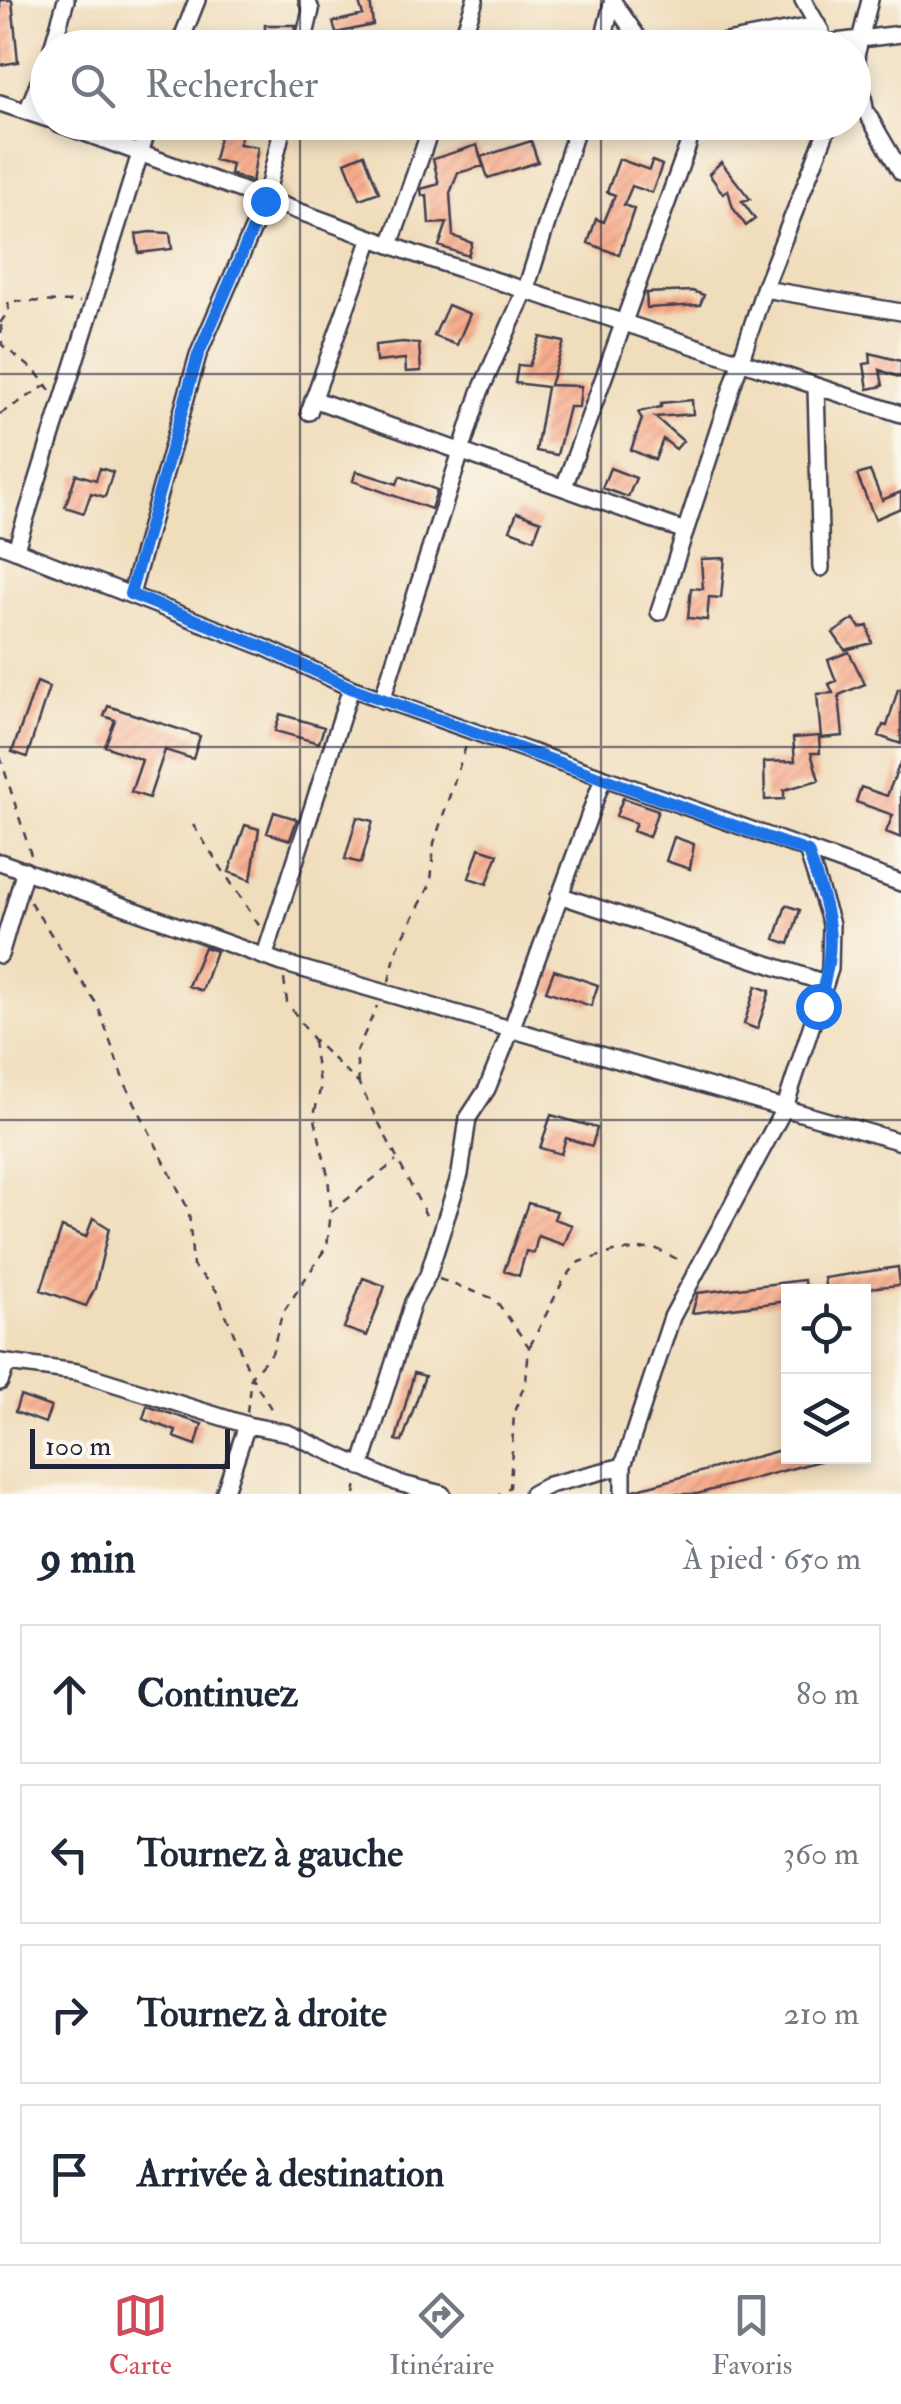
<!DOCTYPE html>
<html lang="fr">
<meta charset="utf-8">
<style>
:root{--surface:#fff;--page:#f2f2f3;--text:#1f2937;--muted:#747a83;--line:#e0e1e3;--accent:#d1495b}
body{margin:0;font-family:"IM FELL Double Pica",serif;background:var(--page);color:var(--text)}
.controls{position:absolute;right:30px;bottom:30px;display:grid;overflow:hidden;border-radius:0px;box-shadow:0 5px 15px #0003}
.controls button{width:90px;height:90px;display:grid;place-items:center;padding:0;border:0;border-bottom:2px solid var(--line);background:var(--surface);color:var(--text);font:50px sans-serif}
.scale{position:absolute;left:30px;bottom:25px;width:200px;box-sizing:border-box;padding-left:10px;border:5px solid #22223b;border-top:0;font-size:28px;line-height:35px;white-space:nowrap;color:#22223b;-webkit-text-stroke:8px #fbf7ec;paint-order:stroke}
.stop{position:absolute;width:30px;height:30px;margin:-22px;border:8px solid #1a73e8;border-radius:50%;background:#fff}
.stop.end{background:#1a73e8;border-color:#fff;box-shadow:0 2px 10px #0008}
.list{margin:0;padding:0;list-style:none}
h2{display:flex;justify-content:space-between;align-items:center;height:130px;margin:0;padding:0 40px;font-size:42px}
h2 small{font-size:32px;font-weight:400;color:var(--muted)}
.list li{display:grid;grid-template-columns:65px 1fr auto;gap:30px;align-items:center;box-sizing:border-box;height:140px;margin:0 20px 20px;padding:0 20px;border:2px solid var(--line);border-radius:0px}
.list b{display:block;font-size:38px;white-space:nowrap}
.list em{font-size:32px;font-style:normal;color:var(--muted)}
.icon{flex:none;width:55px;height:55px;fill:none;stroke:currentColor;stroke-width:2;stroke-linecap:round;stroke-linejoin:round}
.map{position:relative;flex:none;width:901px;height:1494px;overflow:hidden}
.search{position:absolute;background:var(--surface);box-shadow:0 5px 15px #0003;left:30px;right:30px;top:30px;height:110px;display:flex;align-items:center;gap:25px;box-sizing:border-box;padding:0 35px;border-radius:55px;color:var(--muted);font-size:38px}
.sheet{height:770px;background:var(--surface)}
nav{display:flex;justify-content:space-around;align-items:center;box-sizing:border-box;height:140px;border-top:2px solid var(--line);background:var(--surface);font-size:28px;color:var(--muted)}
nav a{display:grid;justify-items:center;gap:5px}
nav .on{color:var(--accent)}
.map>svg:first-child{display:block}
</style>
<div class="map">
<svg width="901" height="1494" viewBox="0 0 901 1494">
<defs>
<pattern id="building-hatch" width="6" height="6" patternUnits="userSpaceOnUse" patternTransform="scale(2.5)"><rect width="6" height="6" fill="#f8aa8a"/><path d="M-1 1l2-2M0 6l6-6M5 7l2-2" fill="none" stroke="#d49278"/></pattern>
</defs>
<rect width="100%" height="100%" fill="#fbf7ec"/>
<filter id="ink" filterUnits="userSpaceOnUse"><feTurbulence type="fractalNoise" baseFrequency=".01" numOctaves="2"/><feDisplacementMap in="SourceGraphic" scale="20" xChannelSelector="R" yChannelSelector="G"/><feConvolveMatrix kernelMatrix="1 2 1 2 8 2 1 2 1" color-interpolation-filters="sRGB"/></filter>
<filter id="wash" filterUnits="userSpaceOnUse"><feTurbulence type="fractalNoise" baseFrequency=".0048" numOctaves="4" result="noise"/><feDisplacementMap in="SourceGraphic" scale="40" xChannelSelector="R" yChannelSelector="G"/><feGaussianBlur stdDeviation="2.25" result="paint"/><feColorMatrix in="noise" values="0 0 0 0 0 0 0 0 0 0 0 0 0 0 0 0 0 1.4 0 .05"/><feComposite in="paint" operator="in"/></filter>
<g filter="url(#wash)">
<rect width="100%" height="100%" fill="#f0ddbc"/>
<g id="blocks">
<path fill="url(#building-hatch)" d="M0 0H12L18 62 0 65Z
M358 0H370L373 25 336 33 333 22 363 15Z
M265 25H296L291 47H265Z
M223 122H245L239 144 258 147 252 182 230 174 232 164 214 160Z
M531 141 538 162 488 178 481 157Z
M477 145 483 166 458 173 450 193 453 236 472 243 468 256 439 246 447 223 429 224 427 195 422 196 421 189 439 184 433 159Z
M364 154 379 192 360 199 345 162Z
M619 159 649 170 652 161 662 165 652 193 632 186 624 205 634 209 619 255 588 243 596 219 604 222 615 195 607 192Z
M721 162 750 199 742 201 755 219 746 226 733 208 728 190 723 194 709 174Z
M150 232 170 233 172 249 139 253 136 234Z
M692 291 704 295 700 305 647 308 646 293Z
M448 305 470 314 457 345 434 336Z
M540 337 564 342 550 385 581 386 579 407H569L557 455 536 451 547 387 515 383 518 365 529 366Z
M403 342 419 344 421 371 406 372 405 359 376 362 375 345Z
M870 353 901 361V378L880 370 883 386 868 389 864 364 871 363Z
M692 400 693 414 655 417 683 441 676 449 663 439 655 460 631 450 642 419 638 412 661 407V403Z
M100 468 113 472 105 497 91 493 84 513 65 507 76 474 96 480Z
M610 468 636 478 628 497 602 488Z
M356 471 397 484 400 476 437 490 431 509 353 481Z
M870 471 882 500 901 492V508L875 519 857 475Z
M517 512 541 521 534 539 510 530Z
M725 558 721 598 709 597 707 620 688 618 691 588 703 589 701 559Z
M854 619 860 628 868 626 872 643 845 650 833 633Z
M849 652 865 684 839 695 843 736 821 738 817 694 833 693 829 684 836 681 828 660Z
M37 682 49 687 27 757 12 752Z
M898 689H901V744L879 736 883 725 887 726Z
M108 706 200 736 193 759 165 750 149 798 131 792 142 760 105 746 115 720 104 716Z
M280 714 324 727 319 743 275 731Z
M819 736 820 753H811L819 780 784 790V799L765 800 764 762 795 761 793 738Z
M900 763H901V838L886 832 893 815 856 802 861 787 887 796Z
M623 798 658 810 649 837 633 831 636 823 616 816Z
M274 812 297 819 290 840 267 833Z
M357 817 373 821 361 863 345 859Z
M245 825 259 829 251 880 229 872Z
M674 837 694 844 690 869 666 861Z
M479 848 498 854 487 884 469 878Z
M786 905 800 910 789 944 775 939Z
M204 947 216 951 202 991 188 986Z
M554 970 598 985 591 1006 546 991Z
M756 986 770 991 757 1029 744 1024Z
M551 1115 597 1128 592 1146 566 1138 561 1154 540 1148Z
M528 1203 557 1211 554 1219 572 1225 564 1245 538 1236 534 1253 526 1251 519 1276 504 1271Z
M93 1218 109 1228 95 1288 86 1306 41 1290 62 1227 86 1237Z
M898 1267 900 1285 826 1292 824 1278Z
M363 1278 385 1286 367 1336 344 1328Z
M804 1280 805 1292H788V1301L692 1313 698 1293Z
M414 1373 425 1376 402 1442 396 1440Z
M20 1396 51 1407 45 1423 15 1412Z
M147 1406 202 1424 196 1445 174 1437 176 1431 143 1419Z
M788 1448V1456L823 1460 697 1494H634V1490Z"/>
</g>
</g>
<g filter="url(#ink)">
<use href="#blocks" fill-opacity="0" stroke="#413e4e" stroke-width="2.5"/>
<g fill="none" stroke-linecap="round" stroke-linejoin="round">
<defs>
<path id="minor" d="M612 0 645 48
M803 0 821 31
M827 43 901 34
M52 48 66 0
M178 48 197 0
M302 48 311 10 307 0
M459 48 475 0
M601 48 613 0
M694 48 817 25
M0 103 48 119
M861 103 901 172
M865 108 856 56 870 0
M27 111 48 60
M55 122 415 254 901 414
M390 245 433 122
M764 289 901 312
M816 387 821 568
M313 399 685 531
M309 412 371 238
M564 487 688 145 692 122
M0 544 266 648 351 688 901 883
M16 549 150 122
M131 594 198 355 265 201 284 122
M659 612 764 289 830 122
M382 700 480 392 526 289 579 122
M0 862 282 963 901 1142
M559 895 825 983
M0 955 25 870
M265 955 351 688
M0 1362 77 1372 247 1425 288 1433 398 1483 442 1494
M0 1382 7 1363
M361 1467 413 1302 428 1275 460 1174 468 1118 487 1089 512 1027 603 778
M224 1494 247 1425
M532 1494 549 1485 623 1466 672 1317 785 1107 830 969 831 924 808 853
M623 1494V1466"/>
</defs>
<use href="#minor" stroke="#413e4e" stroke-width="20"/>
<path stroke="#413e4e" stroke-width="2.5" stroke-dasharray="8 8" stroke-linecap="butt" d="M0 323 9 311 8 301 80 302
M1 325 2 345 35 371 50 390
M0 414 53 381
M0 756 31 855
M193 825 260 927
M30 902 98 1006 123 1079 189 1211 193 1266 216 1290 251 1376 275 1415
M284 979 287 1002 312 1038 359 1084 429 1221
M389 981 397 949 431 883 434 843 467 743
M313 1041 320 1090 314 1115 328 1176 331 1210
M359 1084 356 1053 377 1006
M439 1279 495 1299 529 1347 526 1381 514 1412 510 1487 499 1494
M530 1346 564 1279 579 1262 614 1252 655 1248 683 1262
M247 1412 251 1376 272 1353 282 1314 327 1246 331 1212 396 1161
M355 1494 357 1483"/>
<use href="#minor" stroke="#fff" stroke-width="15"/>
</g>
</g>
<g fill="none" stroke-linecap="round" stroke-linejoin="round" filter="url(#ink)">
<path stroke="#1a73e8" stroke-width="12" d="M265 201 198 355 130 594 266 648 351 688 808 852C830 918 839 937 818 1006"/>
</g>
<path fill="none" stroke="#22223b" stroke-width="2.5" stroke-opacity="0.55" d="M300 0V48M601 0V48M300 122V1494M601 122V1494M0 374H901M0 747H901M0 1120H901"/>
</svg>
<div class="controls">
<button><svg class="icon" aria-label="locate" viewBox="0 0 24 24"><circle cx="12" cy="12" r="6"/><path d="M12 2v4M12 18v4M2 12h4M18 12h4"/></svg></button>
<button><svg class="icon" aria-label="layers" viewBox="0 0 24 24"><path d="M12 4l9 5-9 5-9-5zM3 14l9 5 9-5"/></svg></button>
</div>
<div class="scale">100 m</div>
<div class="stop" style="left:818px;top:1006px"></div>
<div class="stop end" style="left:265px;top:201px"></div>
<div class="search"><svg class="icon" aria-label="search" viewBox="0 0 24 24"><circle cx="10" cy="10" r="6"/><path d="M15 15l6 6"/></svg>Rechercher</div>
</div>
<section class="sheet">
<h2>9 min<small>À pied · 650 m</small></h2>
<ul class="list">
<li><svg class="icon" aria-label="ahead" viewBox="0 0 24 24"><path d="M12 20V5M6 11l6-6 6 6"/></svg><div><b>Continuez</b></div><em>80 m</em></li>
<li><svg class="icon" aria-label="left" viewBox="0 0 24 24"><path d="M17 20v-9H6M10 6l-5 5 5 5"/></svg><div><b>Tournez à gauche</b></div><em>360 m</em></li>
<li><svg class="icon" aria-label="right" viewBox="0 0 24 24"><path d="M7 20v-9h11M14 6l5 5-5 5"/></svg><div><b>Tournez à droite</b></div><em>210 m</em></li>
<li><svg class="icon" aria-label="arrive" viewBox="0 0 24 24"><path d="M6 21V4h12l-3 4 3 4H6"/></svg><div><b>Arrivée à destination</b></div></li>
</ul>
</section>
<nav>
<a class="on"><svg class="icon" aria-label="map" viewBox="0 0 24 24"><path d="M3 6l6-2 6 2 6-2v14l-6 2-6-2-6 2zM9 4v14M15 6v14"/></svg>Carte</a>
<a><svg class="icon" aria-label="directions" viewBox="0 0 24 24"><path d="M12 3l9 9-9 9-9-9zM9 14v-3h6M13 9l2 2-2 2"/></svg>Itinéraire</a>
<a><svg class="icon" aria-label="saved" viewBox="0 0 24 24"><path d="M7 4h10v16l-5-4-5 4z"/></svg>Favoris</a>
</nav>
